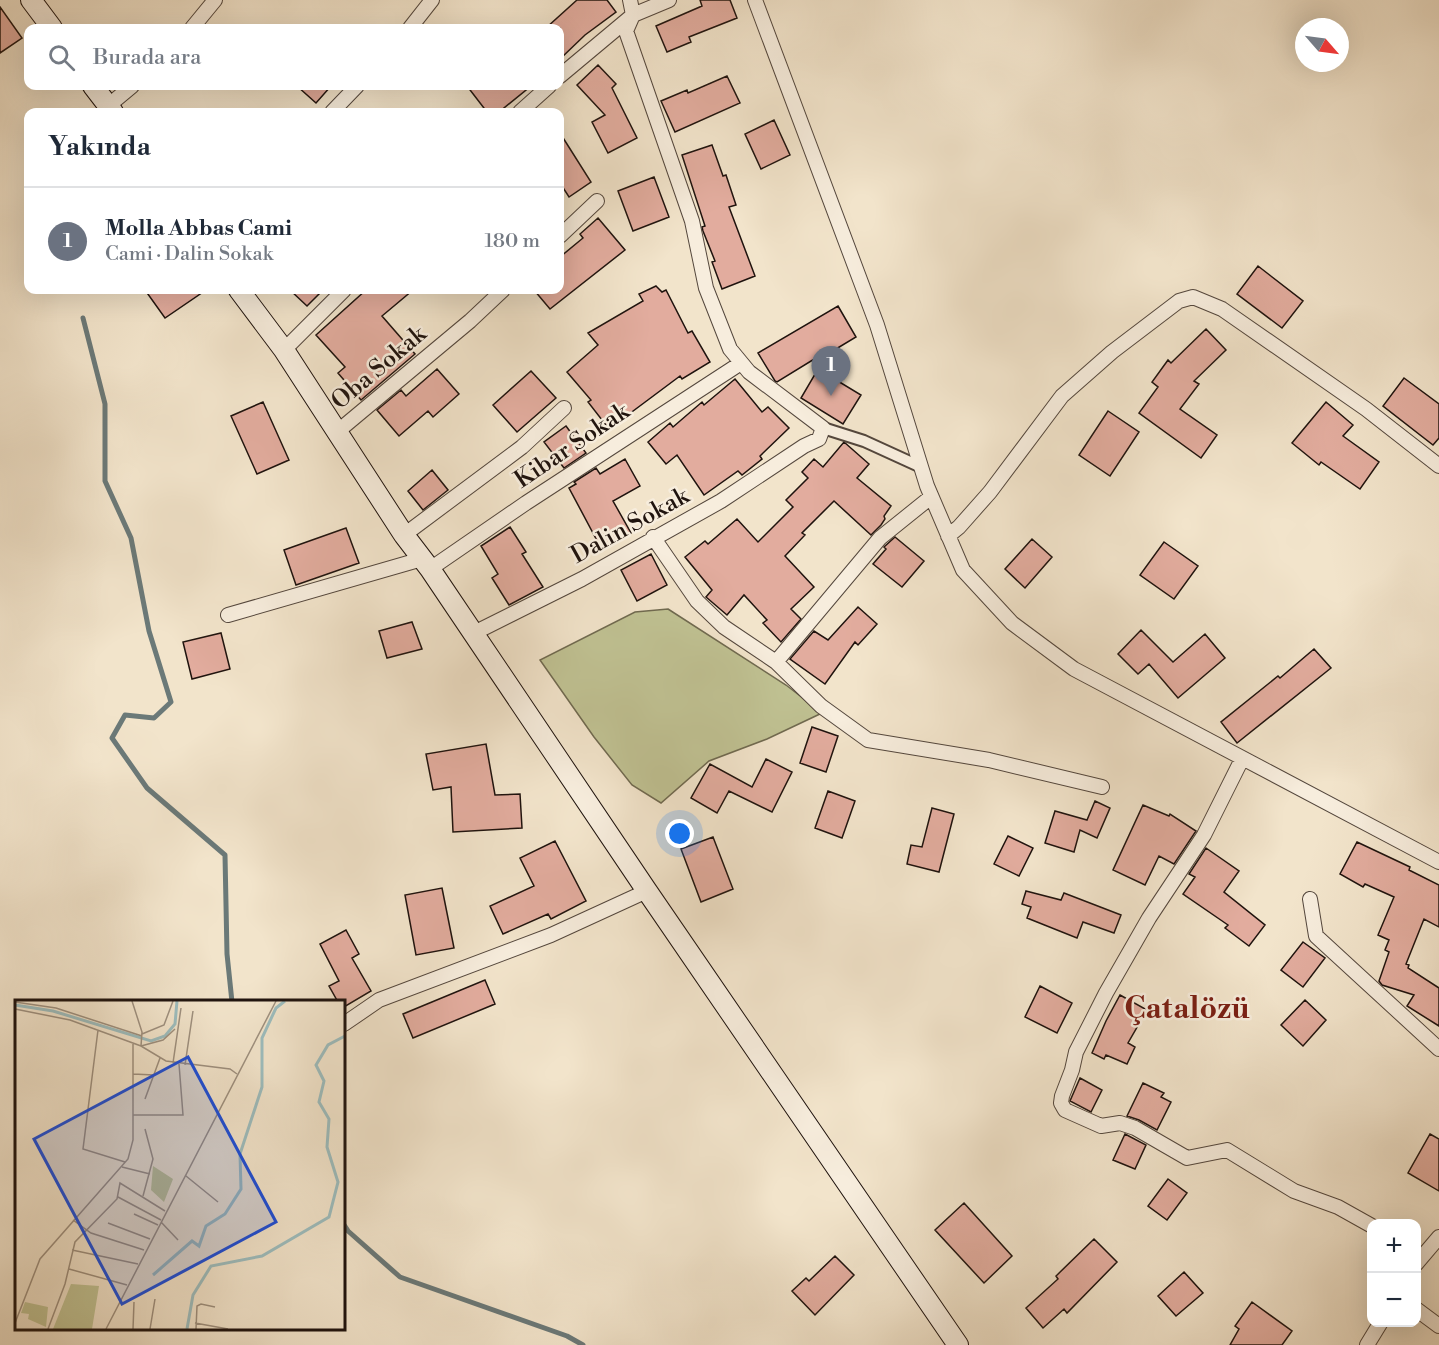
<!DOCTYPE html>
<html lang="tr">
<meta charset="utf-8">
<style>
:root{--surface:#fff;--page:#f6f6f7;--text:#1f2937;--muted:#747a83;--line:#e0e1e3;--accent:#8f2418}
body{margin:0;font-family:"Libre Bodoni",serif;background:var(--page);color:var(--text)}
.controls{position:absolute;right:18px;bottom:18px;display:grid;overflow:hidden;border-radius:12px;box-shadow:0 6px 24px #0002}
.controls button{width:54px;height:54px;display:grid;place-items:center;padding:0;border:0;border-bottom:2px solid var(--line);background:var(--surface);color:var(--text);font:30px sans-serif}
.compass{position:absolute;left:1295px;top:18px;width:54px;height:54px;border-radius:50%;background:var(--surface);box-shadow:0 6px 24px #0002;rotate:118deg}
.you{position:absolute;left:680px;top:834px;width:21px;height:21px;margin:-15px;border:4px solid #fff;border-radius:50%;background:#1a73e8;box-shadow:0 0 0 9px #1a73e833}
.badge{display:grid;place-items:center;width:39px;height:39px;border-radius:50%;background:var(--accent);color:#fff;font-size:20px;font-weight:700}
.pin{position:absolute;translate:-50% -50px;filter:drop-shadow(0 2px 3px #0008)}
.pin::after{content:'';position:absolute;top:32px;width:21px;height:18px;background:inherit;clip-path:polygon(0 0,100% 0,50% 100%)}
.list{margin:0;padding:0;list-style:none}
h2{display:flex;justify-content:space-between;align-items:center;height:78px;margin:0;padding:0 24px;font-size:26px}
h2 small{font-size:20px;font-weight:400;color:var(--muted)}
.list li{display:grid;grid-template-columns:39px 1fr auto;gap:18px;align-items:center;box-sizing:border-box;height:108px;padding:0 24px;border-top:2px solid var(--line)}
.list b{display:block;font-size:22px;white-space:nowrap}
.list p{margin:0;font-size:20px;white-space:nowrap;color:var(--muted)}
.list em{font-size:20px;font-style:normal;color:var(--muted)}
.icon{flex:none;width:33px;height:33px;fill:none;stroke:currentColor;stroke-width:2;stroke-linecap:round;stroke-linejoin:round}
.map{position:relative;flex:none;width:1439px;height:1345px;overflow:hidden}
.search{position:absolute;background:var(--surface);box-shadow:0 6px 24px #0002;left:24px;top:24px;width:540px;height:66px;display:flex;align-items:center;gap:15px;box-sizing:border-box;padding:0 21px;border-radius:12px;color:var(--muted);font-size:22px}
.panel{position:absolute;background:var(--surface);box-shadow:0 6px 24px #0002;left:24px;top:108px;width:540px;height:186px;border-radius:12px}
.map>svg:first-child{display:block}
</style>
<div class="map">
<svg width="1439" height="1345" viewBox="0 0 1439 1345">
<rect width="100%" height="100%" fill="#f2e4cb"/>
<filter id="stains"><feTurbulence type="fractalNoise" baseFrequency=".00333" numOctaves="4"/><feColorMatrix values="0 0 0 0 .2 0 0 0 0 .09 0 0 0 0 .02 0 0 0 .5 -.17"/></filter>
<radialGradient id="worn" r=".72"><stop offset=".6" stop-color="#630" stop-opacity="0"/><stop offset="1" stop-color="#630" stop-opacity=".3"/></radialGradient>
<path fill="#c0c293" stroke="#706a50" stroke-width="1.5" d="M668 609 786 685 822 713 767 739 709 761 661 803 632 785 594 737 540 660 635 612Z"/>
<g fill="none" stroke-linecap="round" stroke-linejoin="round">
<path stroke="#6b7978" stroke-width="5" d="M83 318 105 404V481L131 538 149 631 171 702 154 718 125 715 112 738 147 788 225 855 227 954 232 1002
M344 1225 348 1231 400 1277 567 1336 583 1345"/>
</g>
<path fill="#e2ac9e" stroke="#1f130e" stroke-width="1.5" d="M577 0H607L616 12 585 35 560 59V28H546Z
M700 0H730L737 18 689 37 691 42 667 52 656 26 702 6Z
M0 7 22 38 0 53Z
M598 65 616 84 612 88 637 138 608 153 592 122 605 115 577 85Z
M727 76 740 103 675 132 661 101 687 90 688 93Z
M297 86H331L316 103Z
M467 86H531L499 112H487Z
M774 120 790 155 761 169 745 134Z
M560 133 591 182 569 197 560 183Z
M712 145 723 176 726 175 736 205 729 207 755 276 722 289 712 262 715 261 703 231 702 227 705 226 682 155Z
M654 177 669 217 633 231 618 191Z
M598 218 625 250 550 309 534 290H560V257L583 238 580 234Z
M1258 266 1303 301 1282 328 1237 294Z
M656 286 662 292 666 290 688 333 692 331 710 362 682 379 680 376 609 429 588 402 591 400 567 372 598 345 588 333 643 301 639 294Z
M145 290H206L165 318Z
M290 290H323L307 306Z
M366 290H413L382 316 415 354 361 400 338 373 345 367 316 335Z
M838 306 856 337 826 355 829 350 777 382 775 381 758 353Z
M1206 329 1226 350 1194 381 1199 384 1180 409 1217 435 1201 458 1139 413 1158 387 1152 382 1168 360 1171 363Z
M437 369 459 394 433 417 428 411 399 436 377 410 401 390 406 396Z
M818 369 861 395 843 424 801 398Z
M531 371 556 398 517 432 493 405Z
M1404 378 1439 404V438L1433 445 1383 406Z
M735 379 762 412 768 407 789 428 760 456 762 459 742 475 738 471 704 495 677 455 666 464 648 442 670 423 673 427 702 402 704 405Z
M263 402 289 460 257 474 231 416Z
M1326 402 1353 425 1343 436 1379 462 1360 489 1321 462 1319 465 1292 443Z
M1108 411 1139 432 1110 476 1079 455Z
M566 426 586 453 564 468 544 442Z
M844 442 869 464 857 478 891 506 884 516 885 519 881 525 871 535 834 501 802 533 805 535 785 556 814 587 791 609 801 619 781 642 763 623 767 620 744 595 727 615 706 597 712 590 685 557 705 541 708 544 737 519 758 542 793 507 786 500 808 478 802 472 814 459 823 467Z
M625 459 640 486 613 501 631 533 602 550 569 488 576 484 574 482 596 468 600 474Z
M432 470 448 490 423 510 408 491Z
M510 527 526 552 522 554 543 587 509 605 492 578 498 574 481 546Z
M346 528 359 563 296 585 284 550Z
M895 537 924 561 902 587 873 564 886 549 884 547Z
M1032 539 1052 557 1025 588 1005 569Z
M1164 542 1198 566 1174 599 1140 575Z
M651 554 667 585 637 601 621 570Z
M858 607 877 624 858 645 855 642 825 684 790 659 814 631 828 640Z
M412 622 422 649 387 658 379 631Z
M1141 630 1173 662 1205 634 1225 658 1178 698 1149 664 1138 674 1118 654Z
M221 633 230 669 192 679 183 642Z
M1314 649 1331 668 1237 743 1221 722 1278 676 1280 678Z
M812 727 838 736 826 772 800 763Z
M486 744 495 795 520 794 522 828 453 832 451 787 433 790 426 754Z
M766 759 792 772 772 812 729 791 717 813 691 798 710 764 752 787Z
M828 791 855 801 842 838 815 828Z
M1095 801 1110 808 1097 838 1080 830 1074 852 1045 843 1055 811 1087 820Z
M1143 805 1169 816 1170 814 1196 831 1174 864 1159 856 1145 885 1113 870Z
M932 808 954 814 939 872 907 864 911 845 922 847Z
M1008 836 1033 848 1019 876 994 864Z
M713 837 733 889 701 902 681 849Z
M555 841 586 901 551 919 548 914 503 934 490 906 534 886 520 858Z
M1357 842 1410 867 1409 870 1439 885V927L1424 919 1406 964 1409 965 1408 968 1439 988V1026L1407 1006 1414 995 1382 985 1379 981 1389 952 1385 950 1389 940 1378 935 1394 897 1365 884 1363 887 1340 874Z
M1206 848 1239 871 1224 892 1265 925 1249 946 1225 928 1228 925 1183 894 1195 877 1189 874Z
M442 888 454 948 416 955 405 895Z
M1026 891 1061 900 1064 893 1121 915 1114 933 1083 922 1077 938 1027 918 1031 907 1022 904Z
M346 930 359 954 352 958 371 991 344 1007V1002H338L329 986 339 981 320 944Z
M1303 942 1325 958 1303 987 1281 970Z
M485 980 495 1004 413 1038 403 1014Z
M1040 986 1072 1003 1057 1033 1025 1017Z
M1120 995 1147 1010 1128 1043 1135 1047 1127 1064 1106 1055 1104 1059 1092 1053 1106 1021Z
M1305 1000 1326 1020 1303 1046 1281 1025Z
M1080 1078 1102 1090 1091 1112 1070 1101Z
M1143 1083 1164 1093 1161 1097 1171 1102 1157 1130 1139 1120 1127 1116Z
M1125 1134 1146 1145 1135 1169 1113 1160Z
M1430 1134 1439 1139V1191L1408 1173Z
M1168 1179 1187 1193 1167 1220 1148 1206Z
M964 1203 1012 1256 984 1283 935 1230Z
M1094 1239 1117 1262 1067 1313 1064 1309 1043 1328 1026 1308 1058 1279 1056 1276Z
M835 1256 854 1275 815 1315 792 1291 806 1278 809 1281Z
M1184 1272 1203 1293 1176 1316 1158 1296Z
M1252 1302 1292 1331 1282 1345H1230L1239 1329 1235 1326Z"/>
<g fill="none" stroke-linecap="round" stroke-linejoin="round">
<defs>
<path id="pedestrian" d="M823 428 864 441 921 467"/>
<path id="minor" d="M755 0 877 325 927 486 963 570 1012 623 1074 669 1439 862
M192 28 215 0
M410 28 432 0
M560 76 633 15 669 0
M108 106 132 86
M332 112 357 86
M520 112 549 86
M560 236 597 201
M284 350 344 290
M337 432 470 321 503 290
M404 535 522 447 564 408
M948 536 959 527 990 492 1062 396 1112 352 1179 301 1193 297 1222 309 1366 409 1439 466
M653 537 697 601 724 627 776 662 821 706 868 740 989 760 1102 787
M430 569 526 503 741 363
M228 615 422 559
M472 634 582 579 721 501 804 446 819 439 823 428 749 372 730 349 706 288 692 221 626 31 633 15 630 0
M776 662 880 538 931 497
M1242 759 1204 835 1149 918 1106 993 1076 1052 1072 1070 1062 1096 1061 1103 1065 1110 1101 1126 1120 1123 1135 1128 1187 1158 1227 1150 1294 1191 1338 1207 1372 1226
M1310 899 1316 936 1439 1049
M344 1024 379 1000 551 935 647 891
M1416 1264 1439 1237
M1416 1309 1439 1326
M1367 1345 1381 1322"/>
<path id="secondary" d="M31 0 52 28
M93 86 113 112
M239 290 284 350 404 535 430 569 647 891 958 1345"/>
</defs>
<use href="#pedestrian" stroke="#54473d" stroke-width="14"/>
<use href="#minor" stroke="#54473d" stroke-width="16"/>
<use href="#secondary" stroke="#1f130e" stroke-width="22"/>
<use href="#pedestrian" stroke="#f7eddd" stroke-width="10"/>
<use href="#minor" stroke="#f7eddd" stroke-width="14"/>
<use href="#secondary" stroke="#f7eddd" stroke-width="20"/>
</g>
<g text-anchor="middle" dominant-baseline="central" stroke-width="5" stroke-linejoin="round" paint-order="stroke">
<g font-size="24" fill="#1f130e" stroke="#f7eddd">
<text transform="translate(379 368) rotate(-40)">Oba Sokak</text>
<text transform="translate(572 446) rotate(-34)">Kibar Sokak</text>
<text transform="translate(630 526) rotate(-29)">Dalin Sokak</text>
</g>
<g font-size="30" font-weight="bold" fill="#7a1f14" stroke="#f7eddd">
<text x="1187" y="1009">Çatalözü</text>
</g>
</g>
<g transform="translate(15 1000)">
<rect width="330" height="330" fill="#f2e4cb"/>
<path d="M138 166 158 179 149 202 136 190ZM56 284 84 286 77 329H38ZM10 302 33 307 31 327 13 319 14 314 6 313Z" fill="#c0c293"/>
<path fill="none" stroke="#9dbdbe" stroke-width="3" d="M0 5 38 11 136 41 150 36 160 24 162 1M138 275 177 241 184 246 191 226 210 214 226 189 225 154 247 87V38L261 8 270 1M172 329 178 295 196 266 247 256 314 217 323 182 312 147 314 119 304 102 309 81 301 65 313 45 330 36"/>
<path fill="none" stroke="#9e907f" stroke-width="1.5" d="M117 1 127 32 126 46M0 2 41 8 127 36M0 9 55 20 126 46 151 61 215 69 222 74M83 30 68 149 110 162M127 34 149 25 158 1M126 46 148 40 160 29M158 63 166 8M170 65 178 11M118 74 139 75M130 99 145 58M118 115H168L164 64M107 167 135 174M171 176 203 202M128 196 138 159 130 129M103 197 146 220M119 214 143 225M58 220 76 233 129 250M146 222 163 240M93 223 135 239M57 250 123 264M54 269 112 285M0 323 25 259 113 159 118 140V44M180 323 213 329M33 329 50 284 60 242 102 199 105 183 150 211M91 329 261 1M118 329 119 302M135 329 140 299M181 329 182 306 186 304 200 307"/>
<path fill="#1d4ed8" fill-opacity="0.15" stroke="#1d4ed8" stroke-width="3" d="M173 57 261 222 107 304 19 139Z"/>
<rect width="330" height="330" fill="none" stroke="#1f130e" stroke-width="3"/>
</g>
<rect width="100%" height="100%" filter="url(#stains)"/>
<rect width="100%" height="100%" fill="url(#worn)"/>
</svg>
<div class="controls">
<button>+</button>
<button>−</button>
</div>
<svg class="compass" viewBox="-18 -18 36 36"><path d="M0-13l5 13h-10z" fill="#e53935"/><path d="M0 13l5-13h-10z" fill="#747a83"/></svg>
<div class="you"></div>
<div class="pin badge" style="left:831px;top:396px;background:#6b7280">1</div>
<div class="search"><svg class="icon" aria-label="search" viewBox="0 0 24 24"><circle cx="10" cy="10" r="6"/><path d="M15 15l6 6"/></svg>Burada ara</div>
<section class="panel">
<h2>Yakında<small></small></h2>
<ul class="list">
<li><span class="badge" style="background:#6b7280">1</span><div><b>Molla Abbas Cami</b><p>Cami · Dalin Sokak</p></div><em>180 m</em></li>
</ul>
</section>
</div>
